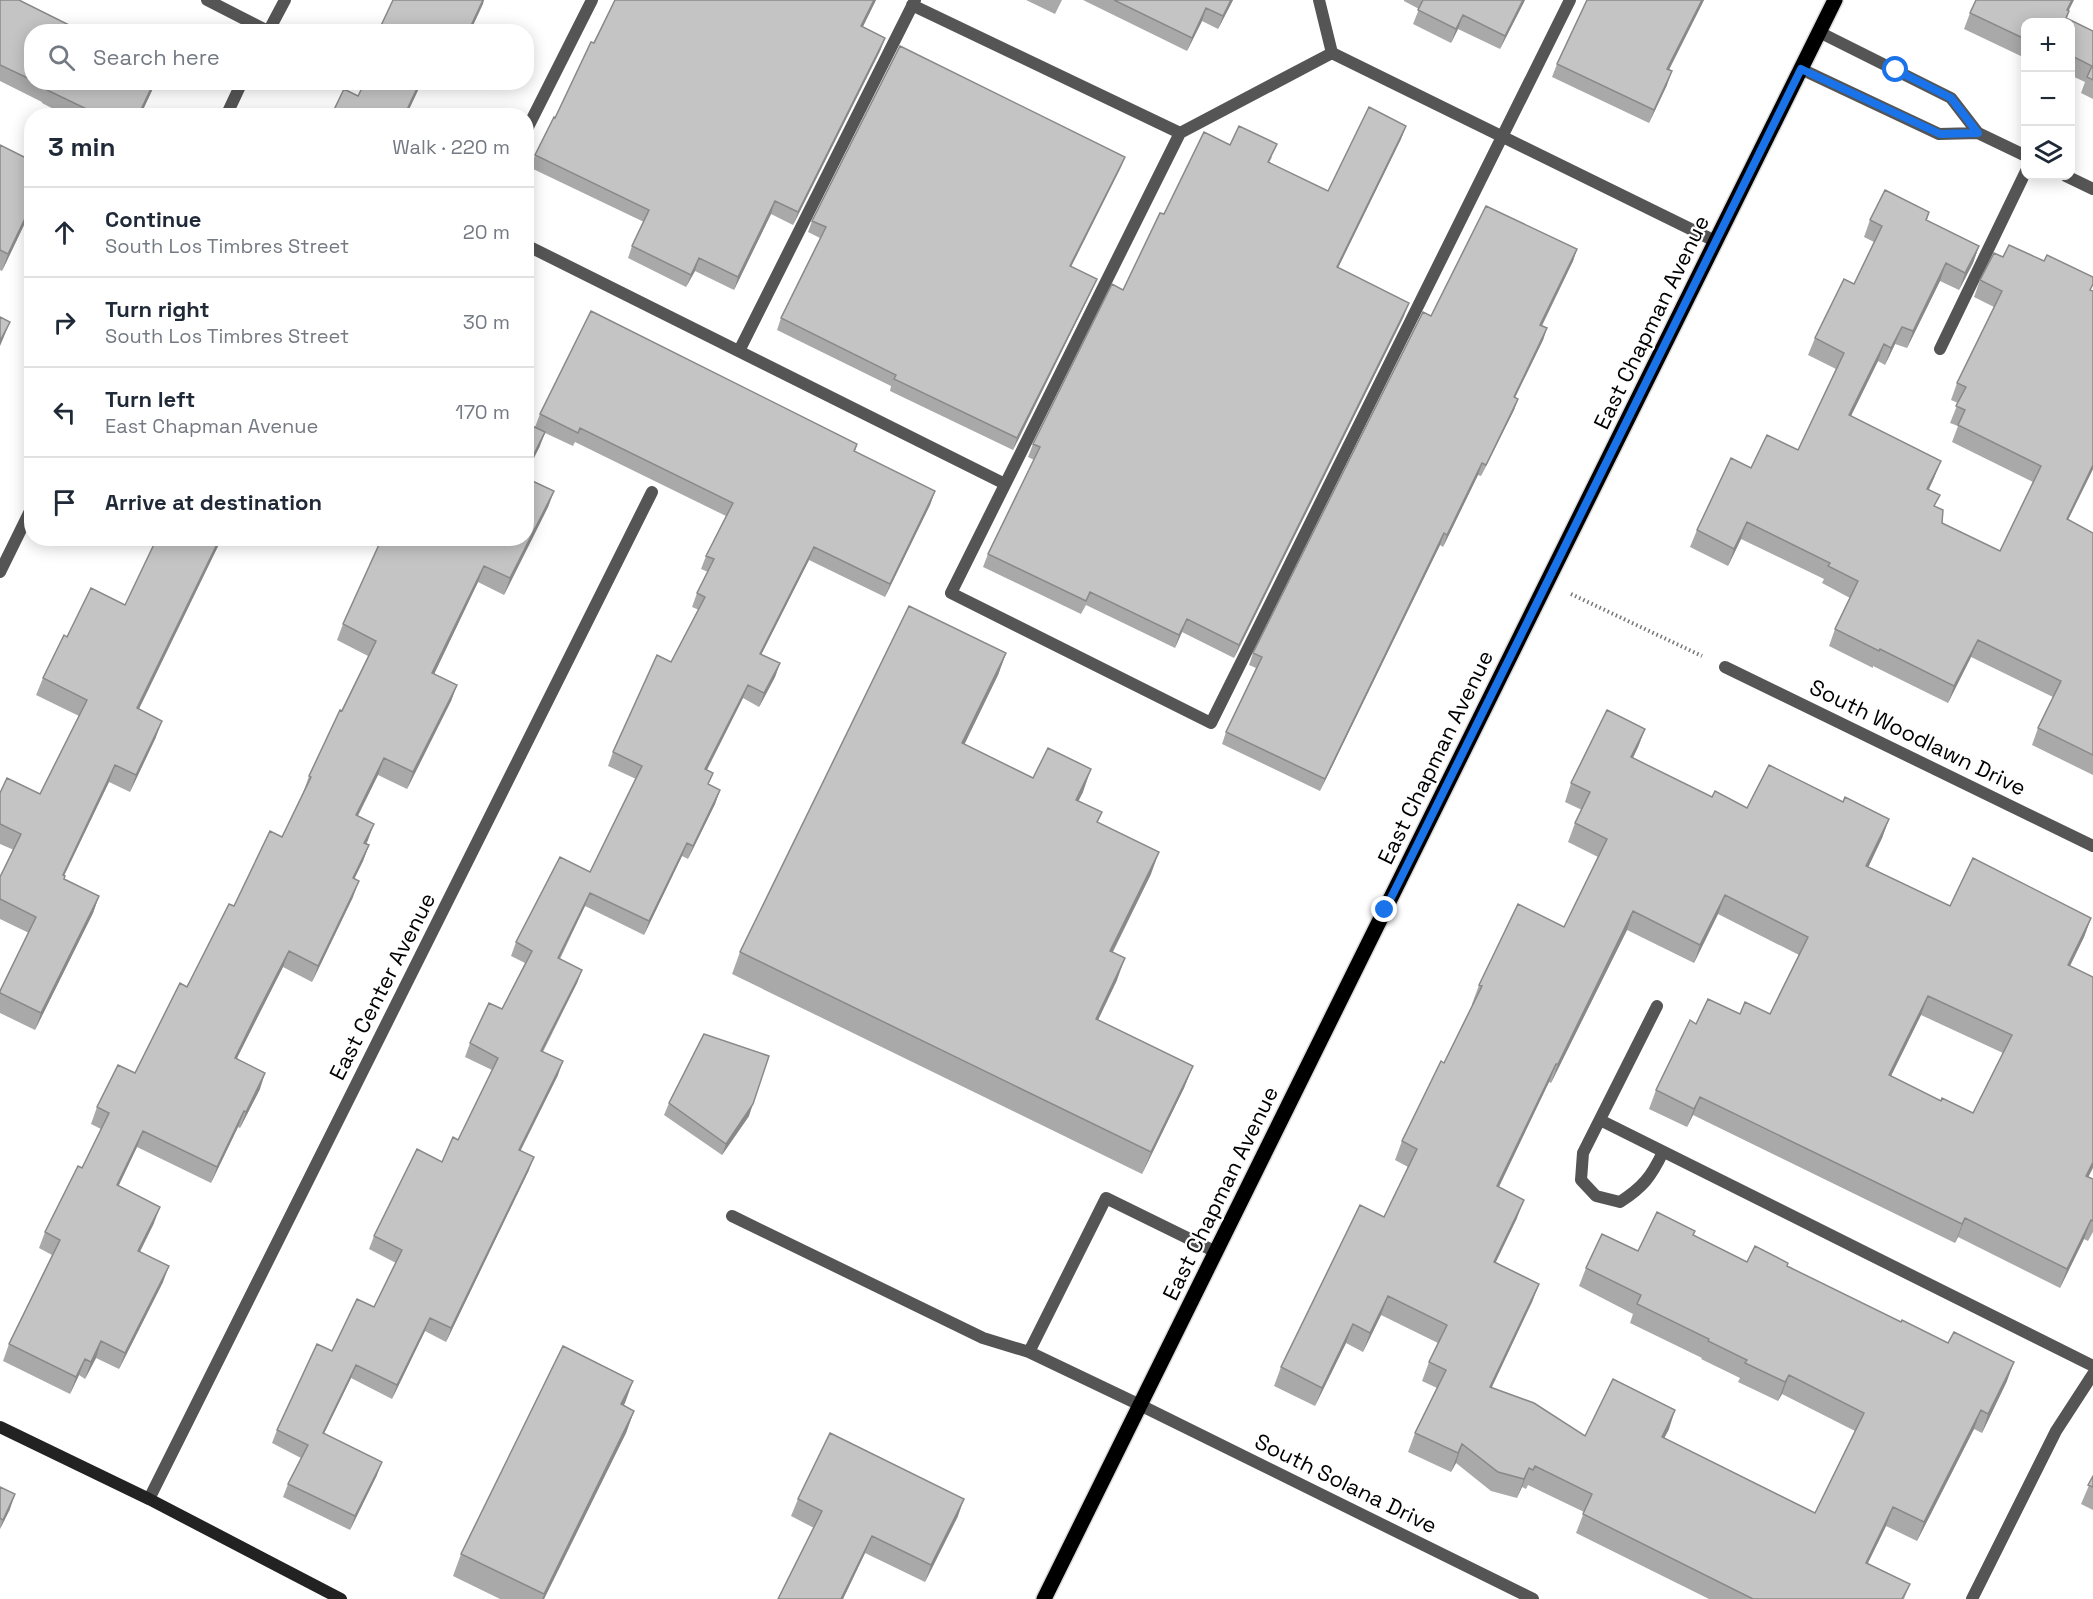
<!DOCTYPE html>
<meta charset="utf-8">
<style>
:root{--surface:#fff;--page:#f2f2f3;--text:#1f2937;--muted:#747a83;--line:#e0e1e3}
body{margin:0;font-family:"Space Grotesk",sans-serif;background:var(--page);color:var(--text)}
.controls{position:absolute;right:18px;top:18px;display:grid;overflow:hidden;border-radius:12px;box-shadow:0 3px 15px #0003}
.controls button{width:54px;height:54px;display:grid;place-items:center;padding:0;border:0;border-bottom:2px solid var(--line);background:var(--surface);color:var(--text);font:30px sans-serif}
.stop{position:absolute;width:18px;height:18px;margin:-14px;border:4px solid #1a73e8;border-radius:50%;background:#fff}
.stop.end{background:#1a73e8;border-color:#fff;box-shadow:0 2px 6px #0008}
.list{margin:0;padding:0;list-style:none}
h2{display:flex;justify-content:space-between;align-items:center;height:78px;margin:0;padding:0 24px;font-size:26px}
h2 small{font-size:20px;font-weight:400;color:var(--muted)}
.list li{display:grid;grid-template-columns:39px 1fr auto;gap:18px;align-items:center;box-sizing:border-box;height:90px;padding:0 24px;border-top:2px solid var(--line)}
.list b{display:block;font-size:22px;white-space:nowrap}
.list p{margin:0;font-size:20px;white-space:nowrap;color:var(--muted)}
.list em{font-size:20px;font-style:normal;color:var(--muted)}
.icon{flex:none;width:33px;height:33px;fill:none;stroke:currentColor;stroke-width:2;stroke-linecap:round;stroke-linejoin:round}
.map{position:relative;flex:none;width:2093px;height:1599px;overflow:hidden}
.search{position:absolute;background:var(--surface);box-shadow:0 3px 15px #0003;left:24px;top:24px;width:510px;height:66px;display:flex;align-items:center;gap:15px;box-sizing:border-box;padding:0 21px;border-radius:24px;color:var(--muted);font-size:22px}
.panel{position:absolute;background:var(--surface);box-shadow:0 3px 15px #0003;left:24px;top:108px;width:510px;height:438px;border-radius:24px}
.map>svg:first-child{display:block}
</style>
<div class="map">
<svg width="2093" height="1599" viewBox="0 0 2093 1599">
<rect width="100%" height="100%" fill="#fff"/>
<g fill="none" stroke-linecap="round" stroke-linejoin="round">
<defs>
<path id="primary" d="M1044 1599 1835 0"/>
</defs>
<use href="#primary" stroke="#dbdbdb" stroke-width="18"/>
<path stroke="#777" stroke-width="4" stroke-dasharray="1.5 3" stroke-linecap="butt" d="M1571 594 1702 656"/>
<path stroke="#555" stroke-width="12" d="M912 5 1180 133 1332 53 1319 0
M1332 53 1715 241
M526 131 592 0
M1180 133 951 593 1211 723 1570 0
M526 245 1005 484
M1940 349 2026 171
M739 351 915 0
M1657 1006 1583 1153 1581 1180 1596 1196 1620 1202C1643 1187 1651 1177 1663 1152
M1600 1120 2093 1366
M732 1216 983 1338 1029 1352 1140 1405
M1029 1352 1106 1198 1216 1252"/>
<path stroke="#555" stroke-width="12" d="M207 0 268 31
M268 32 285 0
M1819 32 1951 98 1978 133
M1801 69 1939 134 1978 133 2026 156
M226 116 242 82
M2066 176 2093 189
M0 572 32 507
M1725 667 2093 846
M1140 1405 1533 1599
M149 1499 652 492
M1972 1599 2056 1431 2093 1374"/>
<path stroke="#222" stroke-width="12" d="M0 1427 149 1499 341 1599"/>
<use href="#primary" stroke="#000" stroke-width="15"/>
</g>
<path fill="#a9a9a9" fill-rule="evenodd" d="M0 0 32 32V82H156L140 116H67L42 103V102L0 81Z
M615 0H876L862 27 885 38 880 51 793 225 771 214 734 290 695 271 686 287 628 258 632 246 644 222 531 168 535 155 555 118Z
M1026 0H1062L1055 14Z
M1083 0H1233L1218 29 1202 21 1187 51Z
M1404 0H1525L1500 49 1458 29 1451 43 1413 24 1419 9 1404 1Z
M1587 0H1704L1669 70 1667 85 1649 123 1552 77 1557 64Z
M2069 11 2067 18 2093 31V99L2081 93 2085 82 2070 75V22H2025V58L1964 29 1970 13Z
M1406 126 1401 139 1338 268 1404 316 1234 658 1182 632 1175 648 1086 605 1081 614 983 567 988 554 1034 460 1028 457 1033 444 1123 290 1164 214 1230 145 1272 157 1269 163 1328 191Z
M0 145 32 161V229L24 225 2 271 0 270Z
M1125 157 1120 169 1071 266 1092 290 1013 450 890 391 891 386 777 330 781 318 820 238 808 232 812 221Z
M1929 212 1927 220 1979 246 1973 263 1959 290 1940 281 1907 348 1895 344 1885 365 1878 361 1851 416 1941 461 1934 478 1929 489 1942 523 2000 551 2033 482 1952 442 1958 426 1950 423 1958 403 1951 400 1957 383 1994 307 1974 297 1980 280 2003 257 2091 291 2093 469 2068 520 2093 533V775L2032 745 2038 728 2053 697 1971 657 1948 703 1873 666V668L1829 646 1835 629 1850 598 1822 583 1824 579 1741 539 1728 566 1690 547 1697 530 1751 468 1798 450 1836 369 1808 355 1815 338 1854 284 1874 242 1864 237 1870 220Z
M1577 249 1573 261 1542 326 1547 328 1543 340 1515 397 1518 399 1514 410 1481 476 1478 475 1443 547 1440 545 1320 791 1222 744 1226 732 1256 668 1249 665 1253 653 1431 316Z
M540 414 857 444 855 452 935 491 930 505 885 597 809 560 761 654 780 663 775 677 759 707 743 698 707 770 709 785 720 790 715 804 688 859 682 856 644 935 585 906 560 959 582 970 577 983 543 1052 558 1075 521 1150 529 1170 446 1342 425 1331 392 1399 351 1378 324 1433 377 1475 350 1530 283 1497 288 1484 301 1458 272 1443 277 1430 332 1351 374 1307 396 1263 369 1249 374 1236 442 1162 458 1140 492 1070 465 1057 470 1043 502 1009 525 963 511 956 516 942 590 872 636 779 608 766 613 752 671 662 699 610 692 607 697 593 708 572 701 569 706 556 726 516 575 442 573 446 545 433 539 448 535 427Z
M554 491 548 507 504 595 478 582 434 674 457 685 451 701 407 789 378 775 358 816 368 840 366 843 369 845 363 861 354 879 353 897 312 982 283 967 250 1031 237 1058 260 1089 240 1128 238 1127 211 1183 137 1147 118 1186 154 1223 140 1252 163 1282 119 1369 96 1358 85 1379 79 1375 70 1394 3 1361 9 1344 52 1255 39 1248 45 1232 82 1168 101 1129 91 1124 97 1107 135 1073 234 906 282 837 303 793 309 776 368 656 337 640 343 624 407 542Z
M222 538 139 709 156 737 130 792 109 782 64 876V879L99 896 93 913 35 1030 0 1013V991L29 933 0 919V877L14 850 0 844V793L40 794 79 716 36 695 43 678 67 637 125 605Z
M1006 653 998 675 964 744 1033 778 1083 792 1078 801 1102 812 1098 822 1151 874 1113 952 1117 980 1098 1020 1193 1066 1184 1088 1142 1174 732 974 740 952Z
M1645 729 1638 747 1633 758 1712 797 1747 808 1843 802 1889 819 1882 838 1868 867 1950 906 2091 918 2084 937 2070 966 2088 1177 2093 1179V1232L2088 1241 2084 1239 2060 1288 1958 1237 1955 1243 1693 1115 1687 1127 1649 1109 1656 1090 1696 1024 1740 1014H1770L1799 955 1718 914 1694 963 1627 930 1551 1083 1549 1082 1499 1187 1517 1218 1496 1262 1539 1284 1532 1302 1491 1388 1585 1436 1669 1429 1664 1438 1815 1513 1855 1431 1782 1394 1778 1401 1738 1382 1740 1378 1701 1359 1702 1358 1630 1323 1633 1314 1579 1286 1586 1268 1694 1235 1747 1262 1787 1266 2007 1381 1982 1433 1974 1429 1917 1541 1886 1526 1868 1563 1910 1584 1904 1599H1709L1576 1533 1584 1512 1528 1485 1526 1489 1522 1487 1517 1498 1491 1491 1456 1463 1451 1472 1408 1452 1415 1433 1437 1388 1422 1381 1429 1362 1438 1343 1381 1315 1363 1352 1346 1343 1315 1406 1274 1386 1281 1367 1384 1217 1408 1167 1395 1160 1402 1141 1444 1063 1473 1004H1472L1479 985 1564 927 1598 857 1568 842 1575 823 1582 810 1565 802 1571 783ZM1921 1015 2003 1053 1973 1113 1941 1101 1891 1076Z
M669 1103 749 1116 722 1155 664 1115Z
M624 1405 634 1411 626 1433 544 1599H500L453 1576 461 1554Z
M2093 1476V1510L2081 1504Z
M0 1487 10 1509 0 1529Z
M798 1499 958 1516 925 1582 865 1553 843 1599H778L814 1528 791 1516Z"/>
<path fill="#898989" d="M483 0H484L483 4 470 32H468Z
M874 0H876L857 39 861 26Z
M1231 0H1233L1218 29 1223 16Z
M1523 0H1525L1500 49 1505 36Z
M1702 0H1704L1662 83 1667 69Z
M2072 0H2074L2063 22 2067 10Z
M1206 8 1202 21 1187 51 1192 38Z
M1463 15 1458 29 1451 43 1456 29Z
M885 38 880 51 793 225 798 212Z
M1672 71 1667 85 1649 123 1654 110Z
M154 82H156L140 116H138Z
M420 82H422L406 116H404Z
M1406 126 1401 139 1332 280 1337 267Z
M1125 157 1120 169 1066 277 1070 266Z
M775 201 771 214 734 290 738 277Z
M30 208 24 225 2 271 8 254Z
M1979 246 1973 263 1959 290 1965 273Z
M1577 249 1573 261 1536 337 1540 325Z
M699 258 695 271 686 287 691 275Z
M1946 263 1940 281 1907 348 1913 331Z
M1097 279 1092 290 1013 450 1017 438Z
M1409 303 1404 316 1234 658 1239 645Z
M10 322 3 339 0 346V341Z
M1902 327 1895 344 1885 365 1891 348Z
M1547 328 1543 340 1510 408 1514 397Z
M1884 344 1878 361 1843 432 1849 415Z
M1518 399 1514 410 1481 476 1486 465Z
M545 432 539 448 526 474V470Z
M1941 461 1934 478 1921 506 1927 489Z
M1482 463 1478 475 1443 547 1447 535Z
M2093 465V469L2060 536 2067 519Z
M554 491 548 507 504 595 510 578Z
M935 491 930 505 885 597 890 584Z
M1747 522 1741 539 1728 566 1734 549Z
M1444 533 1440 545 1320 791 1325 779Z
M220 538H222L131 725 137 708Z
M814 547 809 560 755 667 760 654Z
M484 566 478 582 427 689 432 673Z
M1187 619 1182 632 1175 648 1179 635Z
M1978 640 1971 657 1948 703 1954 686Z
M1006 653 998 675 954 766 962 743Z
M780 663 775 677 759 707 764 693Z
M457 685 451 701 407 789 413 772Z
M748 685 743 698 700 783 705 769Z
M162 721 156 737 130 792 136 775Z
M1645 729 1638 747 1624 776 1631 757Z
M384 758 378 775 350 831 356 815Z
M115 765 109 782 56 892 63 875Z
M1091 769 1083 792 1068 822 1076 800Z
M720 790 715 804 688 859 693 846Z
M1889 819 1882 838 1860 885 1866 866Z
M374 824 368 840 359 859 364 843Z
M687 843 682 856 644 935 649 921Z
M369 845 363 861 347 894 353 878Z
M1159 852 1151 874 1102 973 1110 951Z
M359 881 353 897 312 982 318 966Z
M590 893 585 906 553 971 558 958Z
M1725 895 1718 914 1694 963 1700 945Z
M99 896 93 913 35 1030 41 1013Z
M1633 911 1627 930 1551 1083 1558 1064Z
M2091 918 2084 937 2061 984 2068 965Z
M289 951 283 967 229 1074 235 1058Z
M1125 958 1117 980 1088 1041 1096 1019Z
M582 970 577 983 536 1064 541 1051Z
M1928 996 1921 1015 1882 1094 1889 1075Z
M563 1061 558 1075 514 1163 519 1150Z
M1556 1064 1549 1082 1490 1205 1497 1186Z
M1193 1066 1184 1088 1142 1174 1151 1152Z
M265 1073 260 1089 240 1128 246 1112Z
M1700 1097 1693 1115 1687 1127 1694 1109Z
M753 1104 749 1116 722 1155 726 1144Z
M244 1111 238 1127 211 1183 217 1167Z
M143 1131 137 1147 111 1202 117 1185Z
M534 1157 529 1170 446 1342 451 1328Z
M2093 1162V1168L2079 1195 2086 1176Z
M1524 1200 1517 1218 1487 1280 1494 1262Z
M160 1207 154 1223 132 1267 138 1251Z
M1965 1218 1958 1237 1955 1243 1962 1224Z
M2091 1220 2084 1239 2060 1288 2067 1269Z
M169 1266 163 1282 119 1369 125 1353Z
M1539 1284 1532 1302 1483 1406 1490 1387Z
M1388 1296 1381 1315 1363 1352 1370 1333Z
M430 1318 425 1331 392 1399 397 1385Z
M1353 1324 1346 1343 1315 1406 1322 1388Z
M101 1341 96 1358 85 1379 91 1362Z
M85 1359 79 1375 70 1394 76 1377Z
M2014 1362 2007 1381 1982 1433 1988 1414Z
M356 1365 351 1378 318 1446 323 1433Z
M1789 1375 1782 1394 1778 1401 1785 1382Z
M633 1381 625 1403 613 1426 621 1404Z
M1675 1410 1669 1429 1655 1456 1662 1437Z
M1981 1410 1974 1429 1917 1541 1924 1522Z
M634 1411 626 1433 544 1599H542Z
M1462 1444 1456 1463 1451 1472 1458 1453Z
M382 1462 377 1475 350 1530 355 1516Z
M1529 1468 1522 1487 1517 1498 1524 1479Z
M15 1494 10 1509 0 1529 3 1520Z
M964 1499 958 1516 925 1582 931 1565Z
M1893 1507 1886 1526 1859 1581 1866 1563Z
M872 1536 865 1553 843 1599H841Z"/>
<path fill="#c4c4c4" stroke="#898989" stroke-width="1.5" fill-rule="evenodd" d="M0 0H19L83 32H32V80L0 65Z
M393 0H483L468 32H378Z
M615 0H874L861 26 885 38 798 212 775 201 738 277 699 258 691 275 632 246 649 210 535 155 554 117 555 118 591 42 594 43Z
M1114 0H1231L1223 16 1206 8 1192 38Z
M1423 0H1523L1505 36 1463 15 1456 29 1418 10Z
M1587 0H1702L1667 69 1672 71 1654 110 1557 64Z
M1976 0H2072L2067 10 2069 11 2066 18 2093 31V80L2087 77 2092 66 2070 55V22H2025V39L1970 13Z
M900 46 1125 157 1070 266 1097 279 1017 438 894 379 896 375 781 318 826 227 812 221Z
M36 82H154L138 116H101L47 90V88Z
M365 82H420L404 116H331L344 89 358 96Z
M1369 107 1406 126 1337 267 1409 303 1239 645 1187 619 1179 635 1090 592 1086 601 988 554 1040 447 1033 444 1112 284 1123 290 1160 213 1164 214 1204 132 1230 145 1239 126 1277 144 1268 162 1328 191Z
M0 145 32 161V209L30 208 8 254 0 250Z
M1885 190 1929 212 1926 220 1979 246 1965 273 1946 263 1913 331 1902 327 1891 348 1884 344 1849 415 1941 461 1927 489 1940 495 1934 506 1943 510 1942 523 2000 551 2041 466 1958 425 1965 410 1956 406 1966 387 1957 383 2002 291 1980 280 1994 253 2003 257 2009 245 2044 261 2047 255 2093 277V284L2090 290 2093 291V465L2067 519 2093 533V755L2038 728 2061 681 1978 640 1954 686 1880 649 1879 651 1835 629 1858 581 1828 566 1830 563 1747 522 1734 549 1697 530 1731 458 1751 468 1767 435 1798 450 1844 353 1815 338 1844 279 1854 284 1882 226 1870 220Z
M1486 206 1577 249 1540 325 1547 328 1514 397 1518 399 1486 465 1482 463 1447 535 1444 533 1325 779 1226 732 1262 657 1253 653 1423 312 1431 316Z
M591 311 857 444 854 451 935 491 890 584 814 547 760 654 780 663 764 693 748 685 705 769 713 773 708 784 720 790 693 846 687 843 649 921 590 893 558 958 582 970 541 1051 563 1061 519 1150 534 1157 451 1328 430 1318 397 1385 356 1365 323 1433 382 1462 355 1516 288 1484 308 1445 277 1430 317 1344 332 1351 357 1299 374 1307 402 1250 374 1236 417 1149 442 1162 453 1137 458 1140 498 1058 470 1043 489 1003 502 1009 532 951 516 942 560 857 590 872 642 766 613 752 657 655 671 662 705 597 697 593 714 559 706 556 733 503 580 428 578 433 540 414Z
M0 317 10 322 0 341Z
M526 423 545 432 526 470Z
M526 478 554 491 510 578 484 566 432 673 457 685 413 772 384 758 356 815 374 824 364 843 369 845 353 878 359 881 318 966 289 951 256 1015 235 1058 265 1073 246 1112 244 1111 217 1167 143 1131 117 1185 160 1207 138 1251 169 1266 125 1353 101 1341 91 1362 85 1359 76 1377 9 1344 60 1240 45 1232 78 1166 82 1168 109 1113 97 1107 118 1065 135 1073 180 983 187 987 229 904 234 906 270 831 282 837 311 777 309 776 340 710 342 711 376 641 343 624 382 538H399L407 542 408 538H526Z
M157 538H220L137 708 162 721 136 775 115 765 63 875 65 876 64 879 99 896 41 1013 0 993V991L36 917 0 899V877L21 834 0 824V793L7 778 40 794 87 700 43 678 64 635 67 637 91 588 125 605Z
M909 606 1006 653 962 743 1033 778 1048 748 1091 769 1076 800 1102 812 1097 822 1159 852 1110 951 1125 958 1096 1019 1193 1066 1151 1152 740 952Z
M1607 710 1645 729 1631 757 1712 797 1715 791 1747 808 1769 765 1843 802 1845 797 1889 819 1866 866 1950 906 1973 858 2091 918 2068 965 2093 977V1162L2086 1176 2093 1179V1221L2091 1220 2067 1269 1965 1218 1962 1224 1700 1097 1694 1109 1656 1090 1690 1020 1696 1024 1708 999 1740 1014 1745 1002 1770 1014 1808 937 1725 895 1700 945 1633 911 1558 1064H1556L1497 1186 1524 1200 1494 1262 1539 1284 1490 1387 1534 1403 1585 1436 1613 1379 1675 1410 1662 1437 1815 1513 1864 1413 1789 1375 1785 1382 1745 1363 1747 1360 1708 1341 1709 1339 1637 1304 1641 1295 1586 1268 1602 1234 1638 1251 1657 1212 1695 1231 1693 1235 1747 1262 1755 1246 1788 1263 1787 1266 1901 1322 1902 1320 1948 1343 1954 1332 2014 1362 1988 1414 1981 1410 1924 1522 1893 1507 1866 1563 1910 1584 1902 1599H1753L1583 1514 1592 1494 1535 1466 1533 1470 1529 1468 1524 1479 1498 1472 1462 1444 1458 1453 1415 1433 1446 1370 1429 1362 1447 1325 1388 1296 1370 1333 1353 1324 1322 1388 1281 1367 1360 1205 1384 1217 1417 1149 1402 1141 1441 1061 1444 1063 1482 986 1479 985 1518 904 1564 927 1607 839 1575 823 1590 792 1571 783ZM1928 996 2012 1035 1973 1113 1942 1098 1941 1101 1889 1075Z
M704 1034 769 1056 753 1104 726 1144 669 1103Z
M563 1346 633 1381 621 1404 634 1411 544 1594 461 1554Z
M830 1433 964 1499 931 1565 872 1536 841 1599H778L822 1511 798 1499Z
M2093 1476V1487L2088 1485Z
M0 1487 15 1494 3 1520 0 1518Z"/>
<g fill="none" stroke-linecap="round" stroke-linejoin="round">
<path stroke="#1a73e8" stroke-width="8" d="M1385 910 1801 69 1940 134 1978 133 1951 98 1896 70"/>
</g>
<g text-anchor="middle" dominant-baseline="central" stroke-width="4.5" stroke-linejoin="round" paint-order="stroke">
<g font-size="22" fill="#000" stroke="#fff">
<text transform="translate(1651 322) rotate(-64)">East Chapman Avenue</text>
<text transform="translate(1918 737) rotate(26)">South Woodlawn Drive</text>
<text transform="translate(1435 757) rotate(-64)">East Chapman Avenue</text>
<text transform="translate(382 986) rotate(-63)">East Center Avenue</text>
<text transform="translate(1220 1193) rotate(-64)">East Chapman Avenue</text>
<text transform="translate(1346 1483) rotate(26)">South Solana Drive</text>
</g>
</g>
</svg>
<div class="controls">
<button>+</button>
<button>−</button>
<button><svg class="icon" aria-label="layers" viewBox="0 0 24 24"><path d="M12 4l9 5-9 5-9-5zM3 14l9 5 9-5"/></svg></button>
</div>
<div class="stop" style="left:1896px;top:70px"></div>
<div class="stop end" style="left:1385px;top:910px"></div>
<div class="search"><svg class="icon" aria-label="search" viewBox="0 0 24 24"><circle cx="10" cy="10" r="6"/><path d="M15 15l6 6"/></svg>Search here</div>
<section class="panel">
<h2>3 min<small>Walk · 220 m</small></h2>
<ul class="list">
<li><svg class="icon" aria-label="ahead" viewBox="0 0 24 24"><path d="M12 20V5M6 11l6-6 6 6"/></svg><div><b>Continue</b><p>South Los Timbres Street</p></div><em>20 m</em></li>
<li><svg class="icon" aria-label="right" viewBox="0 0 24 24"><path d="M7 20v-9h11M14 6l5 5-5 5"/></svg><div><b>Turn right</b><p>South Los Timbres Street</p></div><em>30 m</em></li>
<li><svg class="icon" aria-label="left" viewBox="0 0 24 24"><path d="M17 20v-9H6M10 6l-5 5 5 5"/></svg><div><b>Turn left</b><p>East Chapman Avenue</p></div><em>170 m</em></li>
<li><svg class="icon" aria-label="arrive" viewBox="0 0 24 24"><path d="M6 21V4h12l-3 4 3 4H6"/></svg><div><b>Arrive at destination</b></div></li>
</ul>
</section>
</div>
